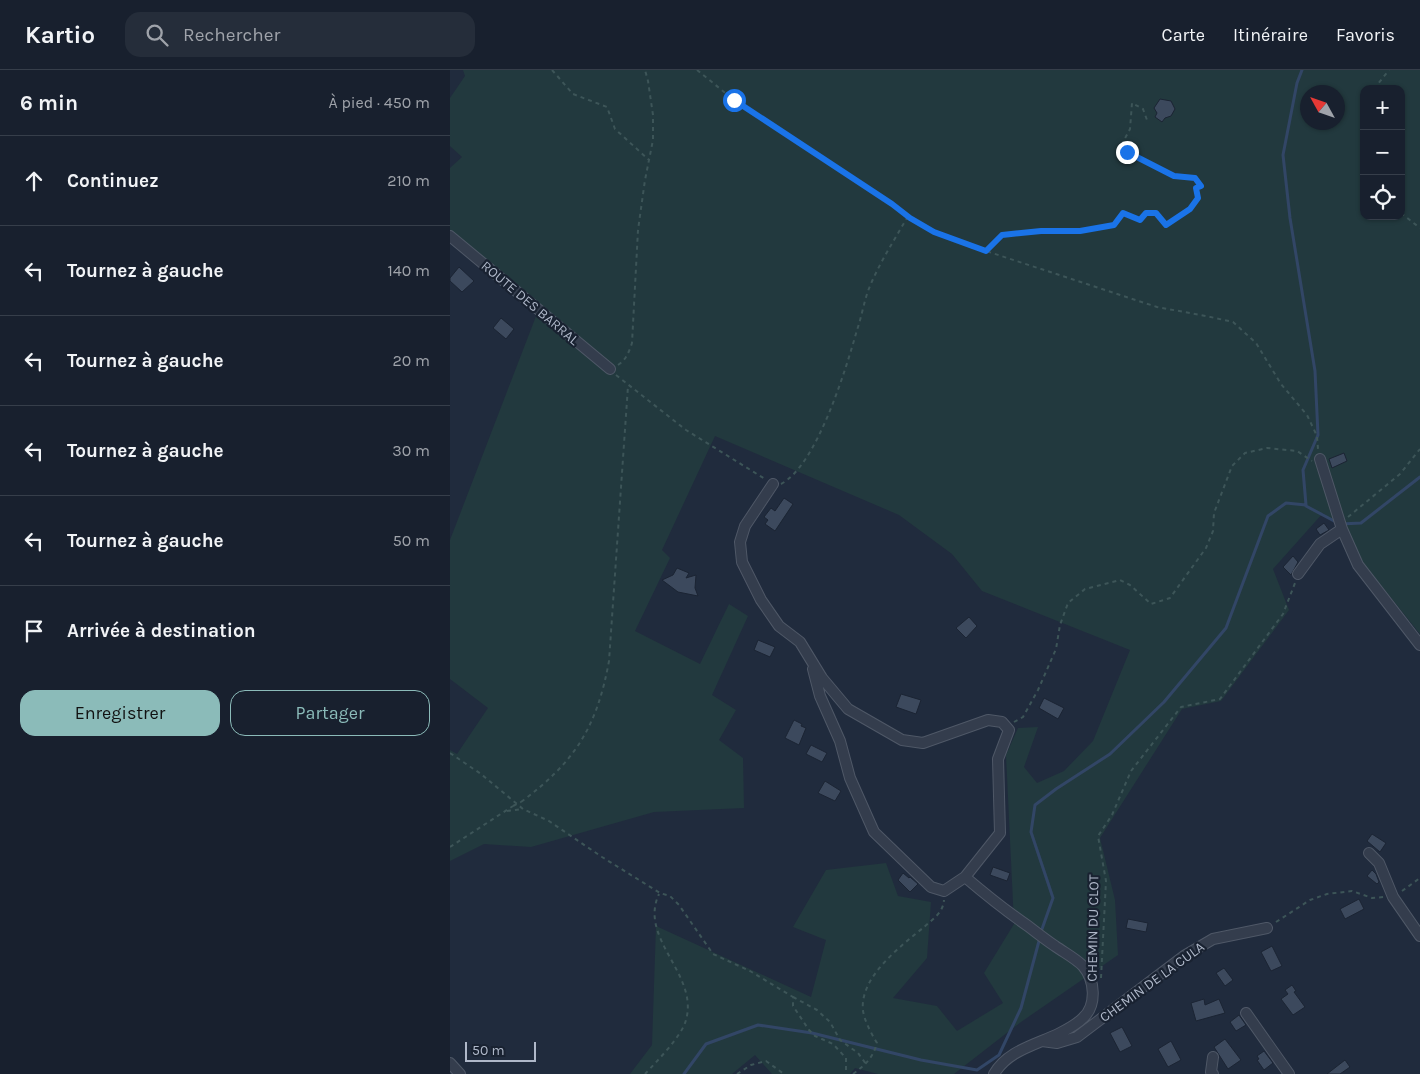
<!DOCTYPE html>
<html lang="fr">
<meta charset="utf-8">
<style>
:root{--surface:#18202e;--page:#252d3a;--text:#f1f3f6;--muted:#9fa3aa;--line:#363e4a;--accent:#8bbbb9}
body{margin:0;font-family:Karla,sans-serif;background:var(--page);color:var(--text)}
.controls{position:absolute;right:15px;top:15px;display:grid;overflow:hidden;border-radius:10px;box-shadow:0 1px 4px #0004}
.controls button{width:45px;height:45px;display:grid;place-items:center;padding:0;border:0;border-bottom:1px solid var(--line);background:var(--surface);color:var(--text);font:25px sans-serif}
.compass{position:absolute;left:850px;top:15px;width:45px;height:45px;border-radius:50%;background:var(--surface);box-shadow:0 1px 4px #0004;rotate:310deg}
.scale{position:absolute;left:15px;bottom:12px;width:71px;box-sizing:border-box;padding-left:5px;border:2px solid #afb8c9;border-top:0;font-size:14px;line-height:18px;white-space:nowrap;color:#afb8c9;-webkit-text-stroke:4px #192231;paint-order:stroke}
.stop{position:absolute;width:15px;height:15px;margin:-11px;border:4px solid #1a73e8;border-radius:50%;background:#fff}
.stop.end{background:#1a73e8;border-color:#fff;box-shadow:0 1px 5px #0008}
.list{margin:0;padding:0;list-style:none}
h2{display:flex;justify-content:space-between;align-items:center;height:65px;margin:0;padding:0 20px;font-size:21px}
h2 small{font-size:16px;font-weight:400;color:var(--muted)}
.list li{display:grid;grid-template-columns:32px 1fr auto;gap:15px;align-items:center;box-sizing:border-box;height:90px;padding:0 20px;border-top:1px solid var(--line)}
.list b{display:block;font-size:19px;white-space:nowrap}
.list em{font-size:16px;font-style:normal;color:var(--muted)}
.actions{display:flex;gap:10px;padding:15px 20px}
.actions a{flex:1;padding:11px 0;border:1px solid var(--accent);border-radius:15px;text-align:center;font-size:18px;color:var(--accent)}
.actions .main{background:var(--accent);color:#111}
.icon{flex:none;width:28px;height:28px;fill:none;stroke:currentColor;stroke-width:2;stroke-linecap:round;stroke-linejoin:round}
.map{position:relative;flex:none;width:970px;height:1004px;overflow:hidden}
header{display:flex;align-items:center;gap:30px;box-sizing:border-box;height:70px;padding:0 25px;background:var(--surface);border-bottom:1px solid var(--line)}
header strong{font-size:24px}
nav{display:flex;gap:28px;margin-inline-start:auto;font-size:18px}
.search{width:350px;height:45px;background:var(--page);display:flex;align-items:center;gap:12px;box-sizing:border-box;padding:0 18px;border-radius:15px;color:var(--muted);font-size:19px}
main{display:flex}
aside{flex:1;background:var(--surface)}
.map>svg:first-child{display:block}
</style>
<header>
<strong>Kartio</strong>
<div class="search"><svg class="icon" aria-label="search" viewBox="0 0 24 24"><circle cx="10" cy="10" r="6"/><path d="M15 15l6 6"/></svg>Rechercher</div>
<nav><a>Carte</a><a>Itinéraire</a><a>Favoris</a></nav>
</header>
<main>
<aside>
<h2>6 min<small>À pied · 450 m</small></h2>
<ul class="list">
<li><svg class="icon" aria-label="ahead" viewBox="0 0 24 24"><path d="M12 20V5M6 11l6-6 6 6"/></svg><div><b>Continuez</b></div><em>210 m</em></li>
<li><svg class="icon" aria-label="left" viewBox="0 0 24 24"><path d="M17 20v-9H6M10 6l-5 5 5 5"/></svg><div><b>Tournez à gauche</b></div><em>140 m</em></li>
<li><svg class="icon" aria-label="left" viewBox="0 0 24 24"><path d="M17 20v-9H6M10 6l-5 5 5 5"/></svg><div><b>Tournez à gauche</b></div><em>20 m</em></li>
<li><svg class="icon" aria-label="left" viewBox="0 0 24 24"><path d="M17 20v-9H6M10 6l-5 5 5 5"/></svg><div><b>Tournez à gauche</b></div><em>30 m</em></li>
<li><svg class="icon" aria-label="left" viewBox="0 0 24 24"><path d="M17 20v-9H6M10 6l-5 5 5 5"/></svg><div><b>Tournez à gauche</b></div><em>50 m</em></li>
<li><svg class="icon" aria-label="arrive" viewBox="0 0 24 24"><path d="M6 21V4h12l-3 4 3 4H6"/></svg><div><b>Arrivée à destination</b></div></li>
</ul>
<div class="actions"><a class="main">Enregistrer</a><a>Partager</a></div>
</aside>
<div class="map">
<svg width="970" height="1004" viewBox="0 0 970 1004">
<rect width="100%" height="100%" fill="#202b3d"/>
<path fill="#22393e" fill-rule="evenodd" d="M13 0H970V564L901 478 892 459 873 443 823 499 839 540 771 631 732 639 650 768 665 830 668 885 571 952 504 1004H428L405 998 400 1004H322L305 985 282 1004H180L202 975 206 856 361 927 376 870 343 857 376 800 436 793 448 826 481 832 477 888 443 928 487 936 507 961 553 933 534 903 564 854 556 685 568 658 588 657 574 697 587 713 614 701 643 671 680 580 532 521 502 484 449 445 265 366 212 480 220 488 185 561 250 594 279 534 298 546 262 625 286 640 269 670 293 688 294 738 204 742 81 777 34 774 0 791V680L7 684 38 638 0 609V470L88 241 0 162V98L12 87 0 76V28L15 6ZM914 19H951V146H914ZM858 22H888V52H858Z"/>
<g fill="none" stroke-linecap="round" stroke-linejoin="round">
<path stroke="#324666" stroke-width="3" d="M856 436 886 452
M891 454 911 453 970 407
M592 859 603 828 581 762 585 735 606 719 660 684 714 632 776 558 818 446 836 433 856 435 853 400 868 365 865 301 840 148 833 85 847 13 852 0
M234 1004 256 974 308 955 362 963 471 990 527 1000 549 985 571 938 589 871"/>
</g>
<path fill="#3c495d" stroke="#1b2433" d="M710 29 721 31 725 39 721 46 715 48 712 52 705 47 707 43 704 38Z
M9 197 24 211 12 222 0 211V208Z
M51 248 64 259 56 269 43 258Z
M894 383 897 391 882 398 879 389Z
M334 428 343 434 325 461 315 454 318 450 314 447 321 438 325 441Z
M874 453 879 460 870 465 866 459Z
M843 486 848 492 841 505 833 497Z
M227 498 239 503 236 508 246 505 245 518 248 526 228 522 212 510 223 505Z
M519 547 527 556 516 568 506 558Z
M308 570 325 577 320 587 304 580Z
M451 624 471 630 466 644 446 637Z
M594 628 614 638 608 649 589 638Z
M344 650 352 654 351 656 356 658 349 675 335 668Z
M361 675 377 683 372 692 356 684Z
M375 711 391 721 385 731 368 723Z
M922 764 936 773 930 782 917 771Z
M543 797 560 803 557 811 540 805Z
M922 800 926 804 929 812 927 814 917 806Z
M453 803 459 808 460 807 468 814 460 822 448 810Z
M909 829 914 839 895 849 890 839Z
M678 849 698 853 696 862 676 858Z
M822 876 832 896 821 901 811 882Z
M774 898 783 910 775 916 766 903Z
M842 915 846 921 844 922 855 937 843 945 831 929 838 924 835 920Z
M754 929 755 935 769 929 775 943 746 951 741 933Z
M789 945 796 955 786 961 780 952Z
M672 957 682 976 670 982 660 963Z
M775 969 791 990 778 999 764 977Z
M721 971 731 990 718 997 708 979Z
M814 981 823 993 814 1000 807 990 809 989 807 986Z
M895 990 900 997 890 1004H877Z"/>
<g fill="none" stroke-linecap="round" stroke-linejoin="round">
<defs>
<path id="minor" d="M0 166 160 299
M870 389 892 459 908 495 970 575
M323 414 295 456 290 472 292 492 311 530 329 556 350 572 372 608 398 639 452 670 473 673 538 650 552 652 559 660 548 689 550 763 515 807C535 824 556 841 578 856 587 863 596 870 605 876 615 883 625 888 633 896 645 910 647 935 633 948 627 954 618 959 610 963 586 975 558 980 544 1004
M848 504 870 474 892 459
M363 599 370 626 390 671 400 708 424 762 481 817 494 821 515 807
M919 783 929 793 943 827 970 866
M796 943 839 1004
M592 971 607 973 627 967 734 886 763 869 817 858
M0 993 10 1004
M763 1004 761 1002 763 987"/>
</defs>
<use href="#minor" stroke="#4f5867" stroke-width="12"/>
<path stroke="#3d5558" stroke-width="2" stroke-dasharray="4 4" stroke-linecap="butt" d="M102 0 123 24 157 37 165 59 199 90
M247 0 284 30 442 134 460 148 484 162 536 181 707 237 756 246 783 252 806 273 831 314 857 345 867 366 868 379
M924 19 939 0
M914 57 912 88 914 92
M951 143 970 158
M536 181 553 165 591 161H630L663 155 673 143 690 150 696 143H706L716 155 740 139 748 127 746 118 751 116 745 108 724 106 677 82 673 72 680 59 682 33 693 39 697 50
M168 295C176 290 179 282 182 273L188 160 195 110 203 70V45L198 11 195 0
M166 305 236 360 315 409
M331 414C367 395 396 299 407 260 412 246 414 230 420 216 430 192 445 169 458 146
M898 447 950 404 970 379
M564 652 573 647 588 620 606 579 610 555 618 533 635 519 670 510 680 515 701 534 720 528 756 478 763 461 764 443 782 396 795 383 817 378 847 381 862 391
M0 683 31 704 73 739 99 751 152 787 210 823 220 826 229 835 263 884 300 901 343 927V936L359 960 365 966 383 974 396 988V1004
M71 732C125 692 147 657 159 591L178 316
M57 741 72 739
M0 777 63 736
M952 821 970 808
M826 852 860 830 877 824 902 821 922 828 934 827
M651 908 656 811 648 766 662 745 681 701 731 637 770 629 833 544 845 513
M343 927 367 940 380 952 390 970 408 983 416 994
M195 1004C207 991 232 966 236 950 249 904 188 869 209 824
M287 1004 301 995 316 991 334 1004
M403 1004C415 995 423 988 427 973 421 963 415 952 413 941 409 907 451 876 474 857 483 849 493 843 494 830"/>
<use href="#minor" stroke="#343d4d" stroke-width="10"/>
<path stroke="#3d5558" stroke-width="2" stroke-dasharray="4 4" stroke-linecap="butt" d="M63 736 71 732"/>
</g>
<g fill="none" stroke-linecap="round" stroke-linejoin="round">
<path stroke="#1a73e8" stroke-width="6" d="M284 30 442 134 460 148 484 162 536 181 552 165 591 161H630L664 155 673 143 690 150 696 143H706L716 155 740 139 748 128 746 118 751 116 745 108 724 106 677 82"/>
</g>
<g text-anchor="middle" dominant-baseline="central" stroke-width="4.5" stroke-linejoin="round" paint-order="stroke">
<g font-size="14" fill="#afb8c9" stroke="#192231">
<text transform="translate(80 233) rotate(40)">ROUTE DES BARRAL</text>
<text transform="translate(643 858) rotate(-89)">CHEMIN DU CLOT</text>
<text transform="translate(702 912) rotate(-36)">CHEMIN DE LA CULA</text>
</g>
</g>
</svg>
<div class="controls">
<button>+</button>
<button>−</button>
<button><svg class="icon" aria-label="locate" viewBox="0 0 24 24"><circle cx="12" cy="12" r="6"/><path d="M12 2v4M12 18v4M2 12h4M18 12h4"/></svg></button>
</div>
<svg class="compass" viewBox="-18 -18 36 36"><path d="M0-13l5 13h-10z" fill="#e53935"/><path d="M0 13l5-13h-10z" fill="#9fa3aa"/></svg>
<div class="scale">50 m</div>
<div class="stop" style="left:284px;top:30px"></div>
<div class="stop end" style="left:677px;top:82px"></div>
</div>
</main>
